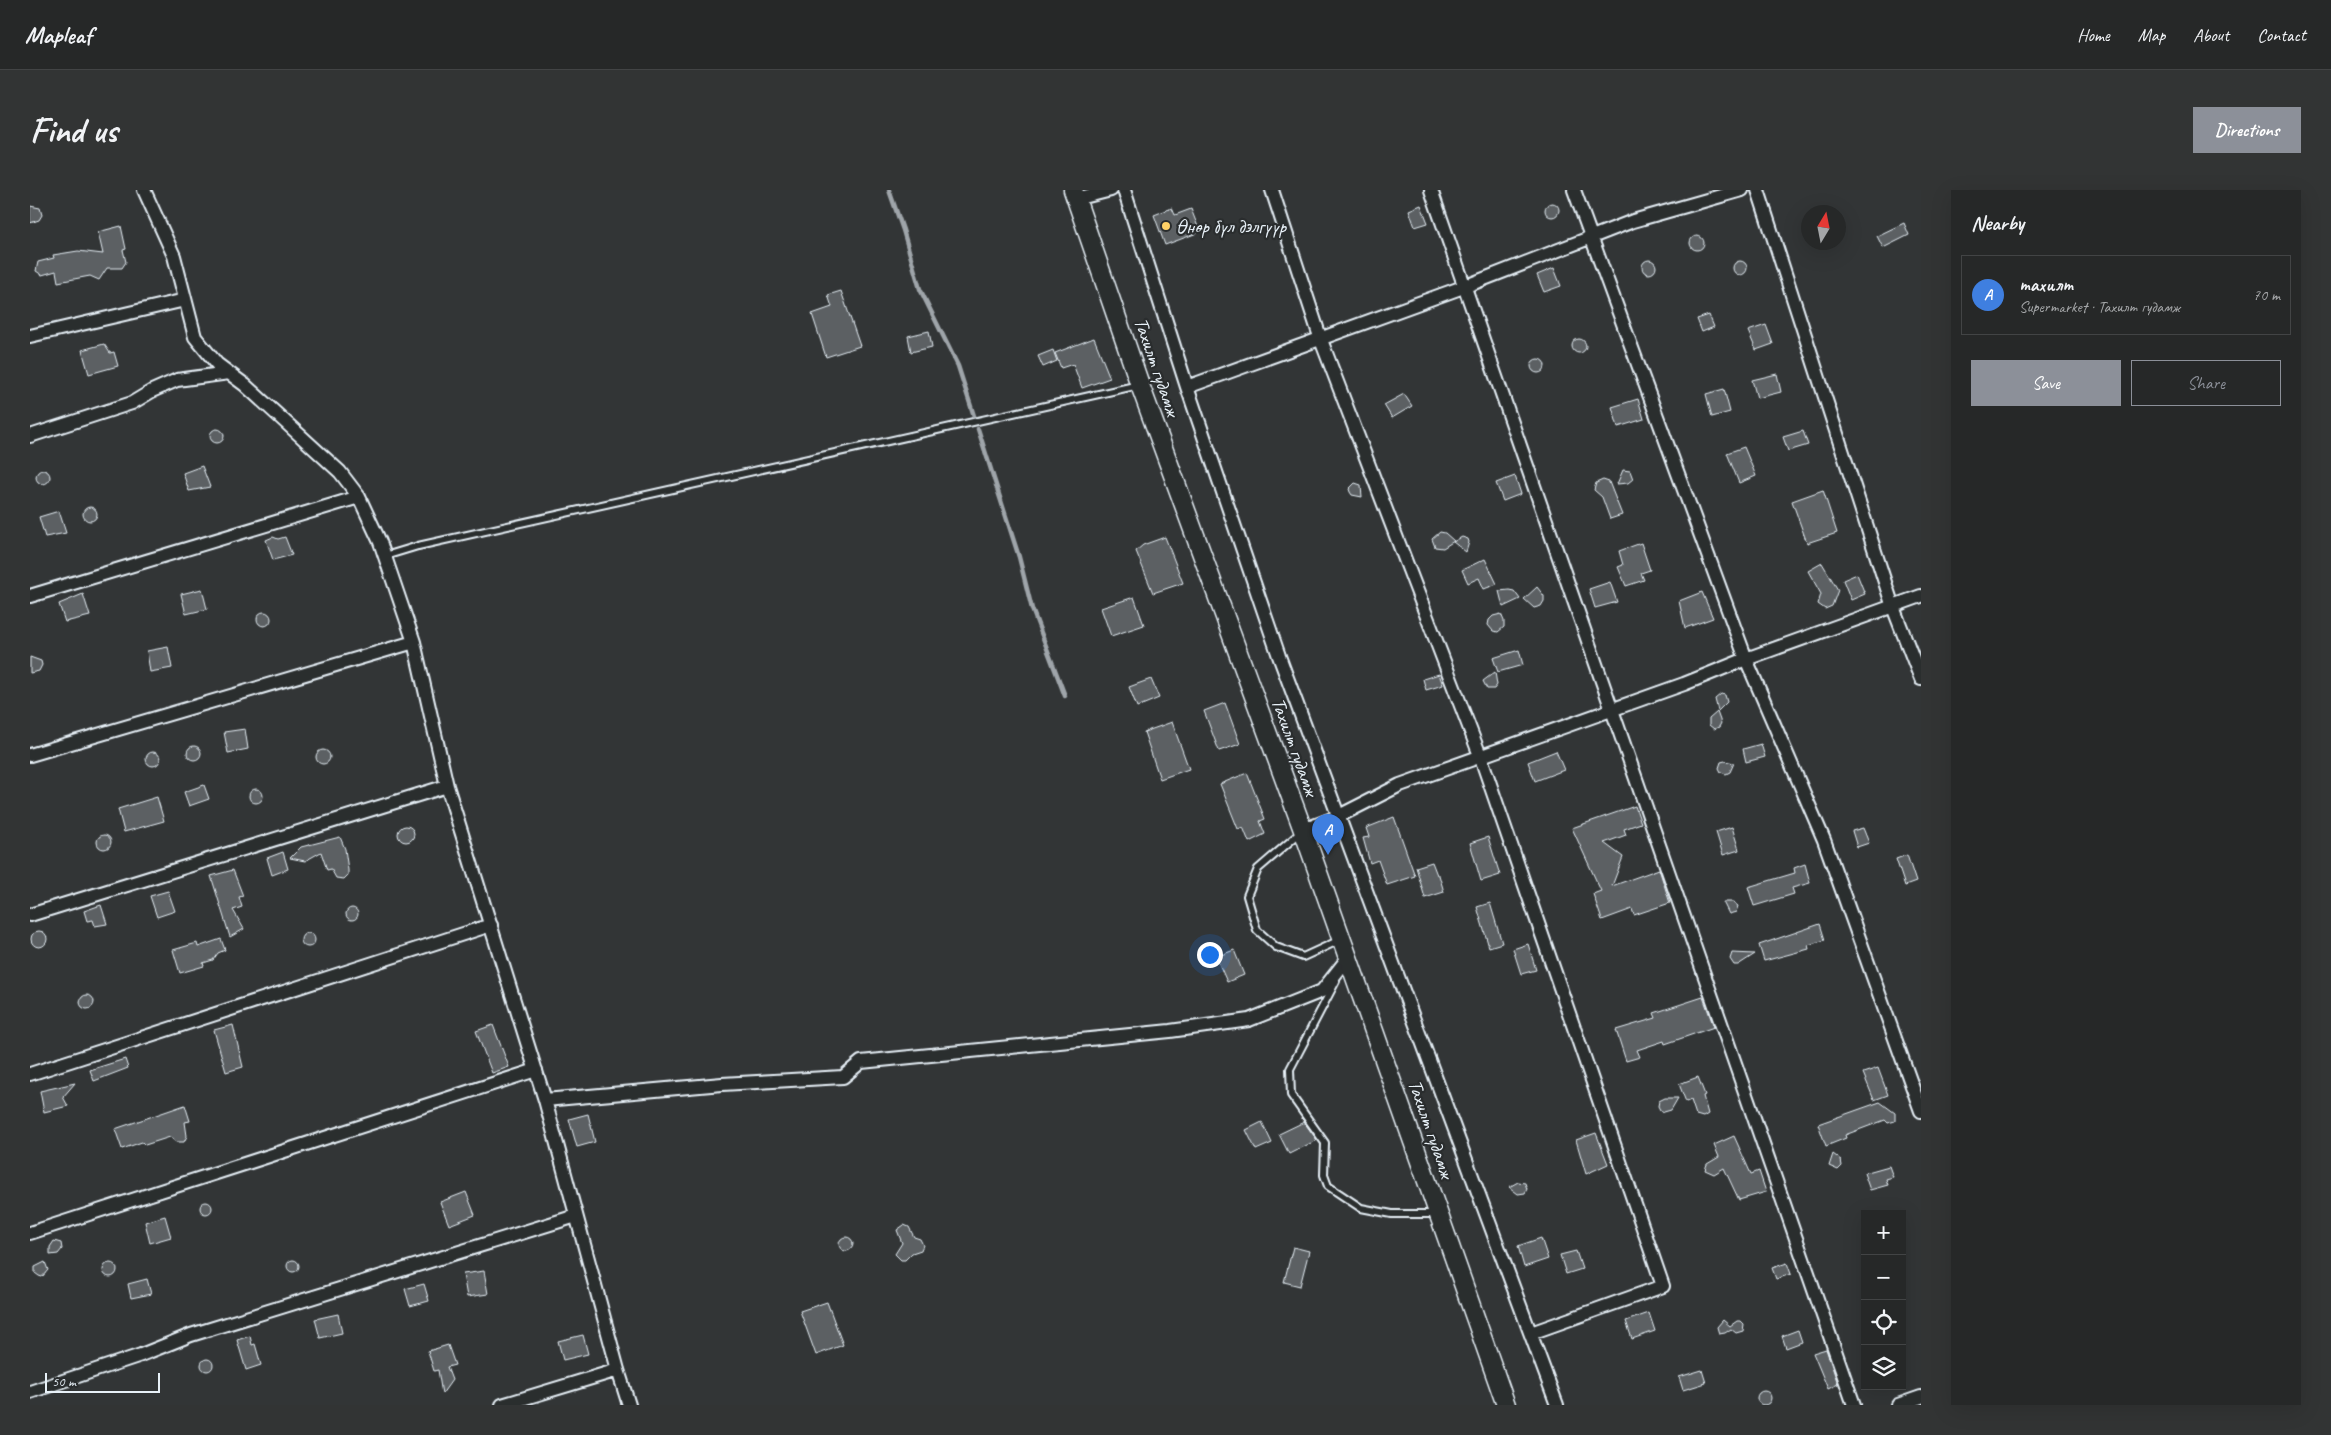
<!DOCTYPE html>
<meta charset="utf-8">
<style>
:root{--surface:#262828;--page:#323434;--text:#f1f3f6;--muted:#a4a6a8;--line:#424445;--accent:#8c9099}
body{margin:0;font-family:Caveat,sans-serif;background:var(--page);color:var(--text)}
.controls{position:absolute;right:15px;bottom:15px;display:grid;overflow:hidden;border-radius:0px;box-shadow:0 5px 20px #0002}
.controls button{width:45px;height:45px;display:grid;place-items:center;padding:0;border:0;border-bottom:1px solid var(--line);background:var(--surface);color:var(--text);font:25px sans-serif}
.compass{position:absolute;left:1771px;top:15px;width:45px;height:45px;border-radius:50%;background:var(--surface);box-shadow:0 5px 20px #0002;rotate:10deg}
.scale{position:absolute;left:15px;bottom:12px;width:115px;box-sizing:border-box;padding-left:5px;border:2px solid #e8f1f8;border-top:0;font-size:14px;line-height:18px;white-space:nowrap;color:#e8f1f8;-webkit-text-stroke:4px #2a2d2e;paint-order:stroke}
.you{position:absolute;left:1179px;top:764px;width:18px;height:18px;margin:-12px;border:4px solid #fff;border-radius:50%;background:#1a73e8;box-shadow:0 0 0 8px #1a73e833}
.badge{display:grid;place-items:center;width:32px;height:32px;border-radius:50%;background:var(--accent);color:#fff;font-size:16px;font-weight:700}
.pin{position:absolute;translate:-50% -41px;filter:drop-shadow(0 1px 2px #0008)}
.pin::after{content:'';position:absolute;top:26px;width:18px;height:15px;background:inherit;clip-path:polygon(0 0,100% 0,50% 100%)}
.list{margin:0;padding:0;list-style:none}
h2{display:flex;justify-content:space-between;align-items:center;height:65px;margin:0;padding:0 20px;font-size:21px}
h2 small{font-size:16px;font-weight:400;color:var(--muted)}
.list li{display:grid;grid-template-columns:32px 1fr auto;gap:15px;align-items:center;box-sizing:border-box;height:80px;margin:0 10px 10px;padding:0 10px;border:1px solid var(--line);border-radius:0px}
.list b{display:block;font-size:19px;white-space:nowrap}
.list p{margin:0;font-size:16px;white-space:nowrap;color:var(--muted)}
.list em{font-size:16px;font-style:normal;color:var(--muted)}
.actions{display:flex;gap:10px;padding:15px 20px}
.actions a{flex:1;padding:11px 0;border:1px solid var(--accent);border-radius:0px;text-align:center;font-size:18px;color:var(--accent)}
.actions .main{background:var(--accent);color:#fff}
.icon{flex:none;width:28px;height:28px;fill:none;stroke:currentColor;stroke-width:2;stroke-linecap:round;stroke-linejoin:round}
.map{position:relative;flex:none;width:1891px;height:1215px;overflow:hidden;border-radius:0px}
header{display:flex;align-items:center;gap:30px;box-sizing:border-box;height:70px;padding:0 25px;background:var(--surface);border-bottom:1px solid var(--line)}
header strong{font-size:24px}
nav{display:flex;gap:28px;margin-inline-start:auto;font-size:18px}
.intro{display:flex;align-items:center;justify-content:space-between;box-sizing:border-box;height:120px;padding:0 30px}
h1{margin:0;font-size:35px}
.button{padding:12px 22px;border-radius:0px;background:var(--accent);color:#fff;font-size:18px;font-weight:700}
main{display:flex;gap:30px;padding:0 30px}
aside{flex:1;background:var(--surface);border-radius:0px;box-shadow:0 5px 20px #0002}
.map>svg:first-child{display:block}
</style>
<header>
<strong>Mapleaf</strong>
<nav><a>Home</a><a>Map</a><a>About</a><a>Contact</a></nav>
</header>
<div class="intro"><h1>Find us</h1><a class="button">Directions</a></div>
<main>
<div class="map">
<svg width="1891" height="1215" viewBox="0 0 1891 1215">
<rect width="100%" height="100%" fill="#323536"/>
<filter id="ink" filterUnits="userSpaceOnUse"><feTurbulence type="fractalNoise" baseFrequency=".02" numOctaves="2"/><feDisplacementMap in="SourceGraphic" scale="10" xChannelSelector="R" yChannelSelector="G"/><feConvolveMatrix kernelMatrix="1 2 1 2 8 2 1 2 1" color-interpolation-filters="sRGB"/></filter>
<g filter="url(#ink)">
<g fill="none" stroke-linecap="round" stroke-linejoin="round">
<path stroke="#9fa5aa" stroke-width="4.5" d="M859 0 873 40 890 99 928 176 944 226
M948 239 989 367 1002 419 1035 506"/>
</g>
<path fill="#5c6063" stroke="#e8f1f8" d="M1515 20a7 7 0 1 1 14 0a7 7 0 1 1-14 0Z
M1391 15 1398 33 1385 37 1379 20Z
M0 16 10 18 12 25 9 30 0 33Z
M1142 18 1145 25 1161 19 1170 42 1135 55 1124 25Z
M1874 33 1879 45 1853 58 1847 46Z
M91 36 96 59 93 60 96 72 92 78H77L69 90 60 86 28 92 26 81 12 85 6 81 8 72 24 68 23 65 48 61 73 64 68 42Z
M1660 53a7 7 0 1 1 14 0a7 7 0 1 1-14 0Z
M1612 77a7 7 0 1 1 14 0a7 7 0 1 1-14 0Z
M1703 78a7 7 0 1 1 14 0a7 7 0 1 1-14 0Z
M1524 78 1531 96 1514 102 1507 85Z
M811 101 830 156 796 167 782 124 802 117 798 105Z
M1679 125 1684 137 1672 142 1667 129Z
M1736 135 1743 154 1726 160 1718 141Z
M899 141 902 157 881 162 878 146Z
M1064 148 1080 188 1052 198 1043 174 1031 178 1025 163Z
M1542 156a7 7 0 1 1 14 0a7 7 0 1 1-14 0Z
M74 154 80 163 84 162 88 176 59 184 52 160Z
M1023 160 1027 171 1013 177 1008 166Z
M1501 176a7 7 0 1 1 14 0a7 7 0 1 1-14 0Z
M1747 184 1751 202 1727 208 1722 190Z
M1694 199 1700 222 1682 227 1676 204Z
M1374 204 1382 216 1362 228 1354 215Z
M1608 209 1614 229 1588 237 1582 217Z
M180 246a7 7 0 1 1 14 0a7 7 0 1 1-14 0Z
M1773 241 1778 255 1758 261 1753 247Z
M1714 257 1726 286 1709 293 1697 263Z
M172 276 180 297 159 301 153 283Z
M6 287a7 7 0 1 1 14 0a7 7 0 1 1-14 0Z
M1593 280 1600 281 1603 289 1598 293 1587 294Z
M1485 286 1491 304 1473 311 1466 293Z
M1573 290 1579 292 1592 325 1580 329 1572 307 1564 300 1566 293Z
M1325 293 1331 295 1332 307 1322 305 1320 302 1319 299Z
M1793 300 1807 343 1777 353 1762 311Z
M53 324a7 7 0 1 1 14 0a7 7 0 1 1-14 0Z
M29 321 36 343 15 347 9 327Z
M1410 342 1415 343 1424 351 1413 358 1405 357 1402 349Z
M243 347 248 349 255 347 262 365 243 370 236 350Z
M1135 347 1153 393 1123 403 1106 361 1113 355Z
M1432 347 1438 349 1439 352 1436 362 1423 352Z
M1611 353 1620 380 1611 383 1614 390 1596 396 1588 377 1593 375 1589 361Z
M1455 369 1467 394 1454 399 1449 388 1438 393 1432 380Z
M1792 373 1808 400 1802 416 1795 419 1788 414 1791 404 1778 381Z
M1827 384 1835 404 1821 410 1813 390Z
M1580 392 1587 412 1565 418 1559 399Z
M1507 397 1514 406V411L1511 416 1504 418 1494 409Z
M172 399 177 419 156 424 151 404Z
M1479 400 1484 401 1490 409 1473 417 1469 401Z
M1672 402 1683 428 1655 438 1649 411Z
M53 404 60 426 35 432 29 414Z
M1104 407 1114 435 1081 446 1071 418Z
M227 429a7 7 0 1 1 14 0a7 7 0 1 1-14 0Z
M1471 424 1474 431V437L1468 442 1463 441 1458 435 1459 430 1463 426Z
M138 457 142 478 120 482 117 461Z
M1489 460 1493 475 1468 482 1463 468Z
M0 467 11 471 12 475 9 481 0 483Z
M1465 482 1467 495 1464 499H1457L1453 491Z
M1409 484 1413 495 1396 500 1393 489Z
M1121 489 1129 508 1107 517 1099 497Z
M1691 504 1695 505 1697 512 1688 521 1685 509Z
M1195 513 1210 554 1189 561 1174 521Z
M1687 522 1691 533 1689 537 1684 539 1679 535V529Z
M1142 532 1159 579 1130 589 1114 542Z
M215 539 218 559 198 563 194 542Z
M1731 554 1735 567 1716 572 1713 559Z
M157 563a7 7 0 1 1 14 0a7 7 0 1 1-14 0Z
M286 567a7 7 0 1 1 14 0a7 7 0 1 1-14 0Z
M1526 561 1534 580 1505 591 1498 572Z
M116 569a7 7 0 1 1 14 0a7 7 0 1 1-14 0Z
M1695 571 1704 573 1700 582 1696 584 1691 582 1689 578 1691 572Z
M1217 583 1235 629 1230 631 1235 644 1219 652 1213 637 1208 639 1190 594Z
M174 595 179 609 159 616 154 602Z
M219 606a7 7 0 1 1 14 0a7 7 0 1 1-14 0Z
M127 607 134 631 94 642 88 619Z
M1605 616 1611 633 1594 639 1596 645 1574 653 1593 667 1582 696 1629 679 1640 713 1604 725 1602 719 1572 730 1563 704 1571 701 1542 638Z
M1364 627 1385 686 1357 695 1348 670 1340 673 1333 648 1339 647 1336 638Z
M368 644a8 8 0 1 1 16 0a8 8 0 1 1-16 0Z
M1702 637 1709 660 1693 665 1686 642Z
M1833 638 1839 653 1827 657 1822 641Z
M67 652a7 7 0 1 1 14 0a7 7 0 1 1-14 0Z
M310 647 315 659 318 680V685L314 689 306 688 301 679 297 680 291 662 275 671 260 668 271 657Z
M1458 647 1470 685 1451 691 1440 653Z
M253 662 258 679 242 685 237 668Z
M1877 665 1886 692 1875 696 1866 669Z
M1402 672 1407 685H1409L1414 702 1395 708 1386 677Z
M1775 674 1780 693 1762 698 1764 704 1724 716 1718 697 1765 683 1764 678Z
M203 680 213 706 209 707 212 717 203 720 214 739 200 747 181 686Z
M138 701 145 721 127 727 120 706Z
M1693 712H1703L1708 716 1706 722 1699 724Z
M1460 713 1472 753 1459 757 1447 717Z
M71 715 77 734 65 736 63 730 57 731 54 721Z
M316 724a6 6 0 1 1 12 0a6 6 0 1 1-12 0Z
M1790 734 1795 750 1778 755 1779 759 1734 771 1729 755Z
M1 749a8 8 0 1 1 16 0a8 8 0 1 1-16 0Z
M271 750a7 7 0 1 1 14 0a7 7 0 1 1-14 0Z
M191 749 195 760 188 763 183 770 173 773 174 776 150 783 143 760 167 753 168 757Z
M1498 754 1506 780 1491 784 1483 759Z
M1204 760 1214 785 1197 792 1186 767Z
M1702 763 1725 764 1708 775H1704L1700 769Z
M50 812a7 7 0 1 1 14 0a7 7 0 1 1-14 0Z
M1673 807 1684 837 1635 854 1634 851 1607 860 1610 867 1596 871 1586 840 1626 828 1624 823Z
M203 835 213 877 196 882 184 840Z
M463 835 479 877 462 883 446 841Z
M95 869 98 878 64 891 60 880Z
M1848 878 1858 905 1844 910 1833 883Z
M1668 887 1675 905 1673 906 1678 924 1673 927 1666 925 1661 910 1656 912 1649 894Z
M45 893 33 907 38 916 14 922 10 901Z
M1635 908H1648L1641 920 1634 922 1630 920 1628 916 1629 911Z
M1850 912 1865 923V931L1858 933 1855 930 1815 945 1816 948 1796 956 1788 934Z
M155 915 160 931 155 932 157 946 154 952H147L140 947 115 955 112 952 92 959 85 939Z
M558 924 565 952 547 957 539 929Z
M1232 932 1242 953 1226 960 1216 940Z
M1274 932 1287 950 1259 964 1249 944Z
M1566 943 1578 974 1556 984 1546 950Z
M1704 946 1721 984 1729 981 1736 1002 1709 1010 1694 978 1684 984 1675 980 1677 974 1689 967 1684 955Z
M1803 964 1811 970 1812 976 1808 980 1799 976Z
M1859 976 1863 987 1856 989 1858 995 1840 1000 1834 983Z
M1488 992 1495 993 1497 999 1495 1003 1488 1004 1479 997Z
M436 1002 445 1025 419 1035 410 1012Z
M170 1018a6 6 0 1 1 12 0a6 6 0 1 1-12 0Z
M135 1026 141 1047 120 1053 115 1032Z
M874 1035 879 1037 884 1047 890 1049 893 1055 891 1060 882 1063 875 1070H871L865 1064 872 1053 867 1040Z
M809 1054a7 7 0 1 1 14 0a7 7 0 1 1-14 0Z
M1511 1048 1518 1069 1494 1077 1488 1056Z
M24 1051 31 1053 32 1059 28 1064 20 1065V1057Z
M1263 1057 1279 1061 1270 1096 1254 1092Z
M1546 1061 1552 1079 1536 1084 1530 1065Z
M257 1076a6 6 0 1 1 12 0a6 6 0 1 1-12 0Z
M15 1072 18 1080 12 1087 9 1086 5 1083V1077Z
M1757 1073 1761 1084 1746 1089 1742 1078Z
M73 1080a7 7 0 1 1 14 0a7 7 0 1 1-14 0Z
M454 1081 458 1104 437 1107 433 1084Z
M117 1089 121 1104 101 1108 98 1094Z
M394 1094 399 1111 380 1116 375 1099Z
M797 1112 813 1155 786 1165 770 1121Z
M1619 1123 1625 1141 1602 1149 1596 1131Z
M308 1124 312 1143 290 1148 285 1129Z
M1693 1130 1700 1136 1707 1131H1711L1714 1134 1713 1141 1706 1143 1701 1139 1695 1143 1689 1144 1687 1137Z
M1768 1140 1772 1152 1756 1158 1752 1146Z
M553 1145 558 1164 533 1170 528 1151Z
M220 1146 222 1155 225 1154 231 1175 216 1180 207 1150Z
M418 1155 425 1175 417 1177 422 1190 412 1204 408 1180 404 1181 398 1161Z
M1796 1159 1808 1194 1798 1199 1783 1163Z
M171 1175a6 6 0 1 1 12 0a6 6 0 1 1-12 0Z
M1672 1180 1676 1193 1653 1200 1649 1187Z
M1727 1208a7 7 0 1 1 14 0a7 7 0 1 1-14 0Z"/>
<g fill="none" stroke-linecap="round" stroke-linejoin="round">
<defs>
<path id="lane" d="M355 366 388 356 1109 195
M1271 642 1228 679 1217 706 1227 740 1246 757 1273 767 1310 750
M1306 791 1260 879 1261 905 1295 953 1294 985 1298 996 1331 1018 1362 1024H1408"/>
<path id="street" d="M114 0 144 66 165 147 187 174 215 195 310 282 329 307 350 352 384 452 417 596 515 910 588 1180 599 1215
M1094 0 1157 197 1249 466 1527 1215
M1242 0 1291 150 1451 568 1633 1096 1501 1143
M1401 0 1824 1215
M1544 0 1716 469 1794 650 1891 921
M1728 0 1863 417 1891 489
M1046 9 1081 0
M0 146 155 110
M1157 197 1436 96 1603 31 1712 0
M0 246 102 213 122 201 147 190 199 183
M0 406 329 307
M0 565 384 452
M1273 640 1307 627 1370 595 1654 494 1716 469 1891 406
M0 725 417 596
M0 884 461 735
M515 910 692 894 813 887 831 872 1140 841 1219 830 1292 801 1318 768
M0 1043 506 880
M0 1202 111 1165 161 1145 546 1026
M472 1215 588 1180
M1868 1215 1891 1207"/>
<path id="secondary" d="M1043 0 1110 195 1273 640 1476 1215"/>
</defs>
<use href="#lane" stroke="#e8f1f8" stroke-width="10"/>
<use href="#street" stroke="#e8f1f8" stroke-width="16"/>
<use href="#secondary" stroke="#e8f1f8" stroke-width="21"/>
<use href="#lane" stroke="#2a2d2e" stroke-width="6"/>
<use href="#street" stroke="#2a2d2e" stroke-width="12"/>
<use href="#secondary" stroke="#2a2d2e" stroke-width="18"/>
</g>
</g>
<circle fill="#ffd166" stroke="#2a2d2e" stroke-width="2" cx="1136" cy="36" r="5"/>
<g text-anchor="middle" dominant-baseline="central" stroke-width="4.5" stroke-linejoin="round" paint-order="stroke">
<g font-size="20" fill="#e8f1f8" stroke="#2a2d2e" text-anchor="start">
<text x="1146" y="36">Өнөр бүл дэлгүүр</text>
</g>
<g font-size="20" fill="#e8f1f8" stroke="#2a2d2e">
<text transform="translate(1127 177) rotate(71)">Тахилт гудамж</text>
<text transform="translate(1265 557) rotate(70)">Тахилт гудамж</text>
<text transform="translate(1401 939) rotate(71)">Тахилт гудамж</text>
</g>
</g>
</svg>
<div class="controls">
<button>+</button>
<button>−</button>
<button><svg class="icon" aria-label="locate" viewBox="0 0 24 24"><circle cx="12" cy="12" r="6"/><path d="M12 2v4M12 18v4M2 12h4M18 12h4"/></svg></button>
<button><svg class="icon" aria-label="layers" viewBox="0 0 24 24"><path d="M12 4l9 5-9 5-9-5zM3 14l9 5 9-5"/></svg></button>
</div>
<svg class="compass" viewBox="-18 -18 36 36"><path d="M0-13l5 13h-10z" fill="#e53935"/><path d="M0 13l5-13h-10z" fill="#a4a6a8"/></svg>
<div class="scale">50 m</div>
<div class="you"></div>
<div class="pin badge" style="left:1298px;top:665px;background:#3f7fe0">A</div>
</div>
<aside>
<h2>Nearby<small></small></h2>
<ul class="list">
<li><span class="badge" style="background:#3f7fe0">A</span><div><b>тахилт</b><p>Supermarket · Тахилт гудамж</p></div><em>70 m</em></li>
</ul>
<div class="actions"><a class="main">Save</a><a>Share</a></div>
</aside>
</main>
